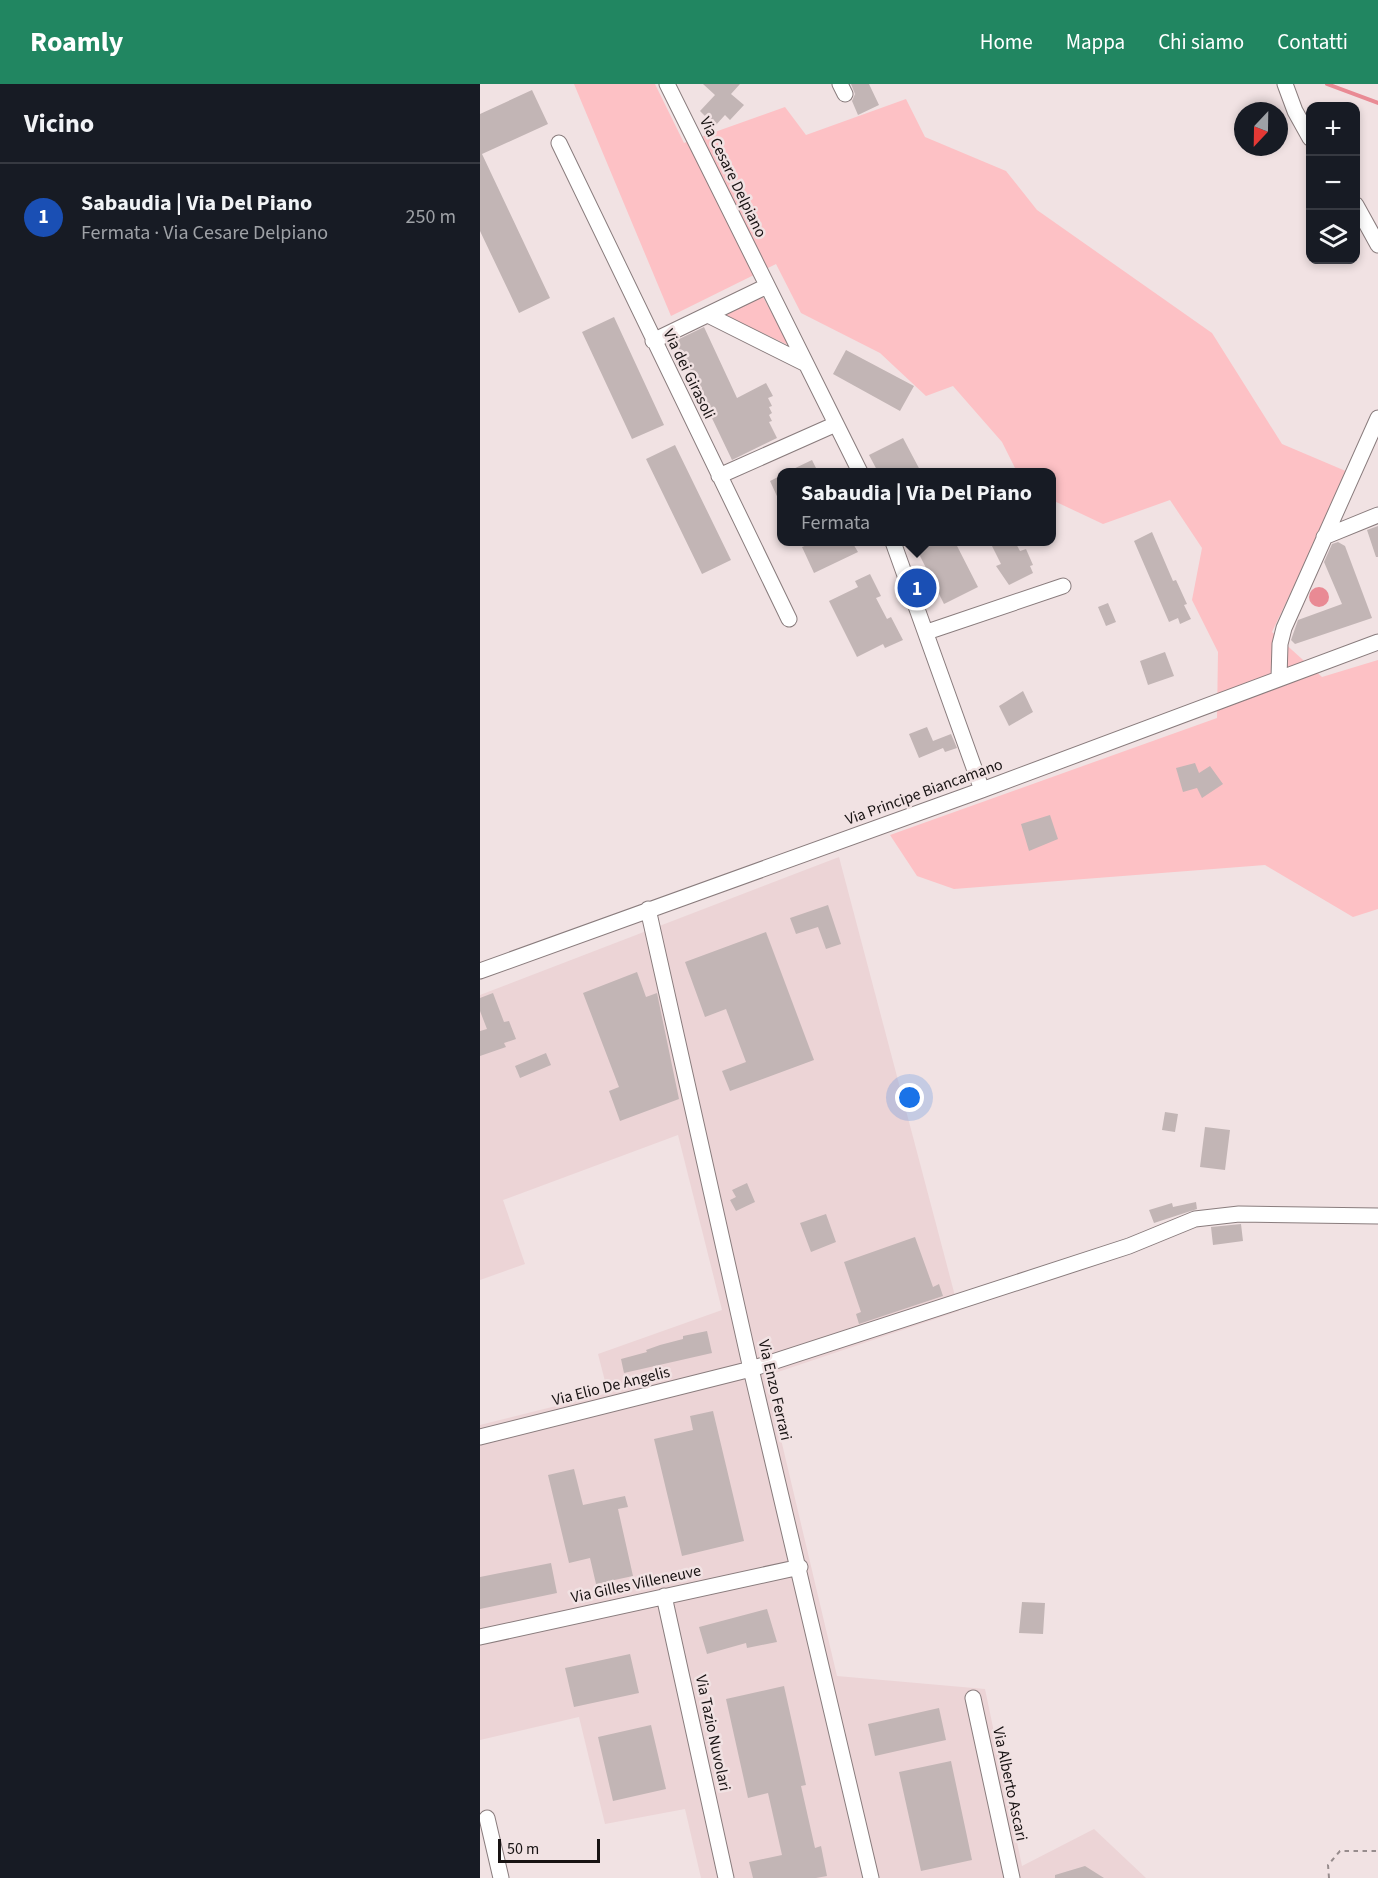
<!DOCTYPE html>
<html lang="it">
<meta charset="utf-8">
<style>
:root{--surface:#171b24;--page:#20242c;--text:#f1f3f6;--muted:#9ea1a6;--line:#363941;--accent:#218661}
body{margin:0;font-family:"Source Sans 3",sans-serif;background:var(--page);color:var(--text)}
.controls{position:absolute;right:18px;top:18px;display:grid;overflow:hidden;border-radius:12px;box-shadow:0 3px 9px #0003}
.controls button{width:54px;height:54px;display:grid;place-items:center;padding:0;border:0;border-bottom:2px solid var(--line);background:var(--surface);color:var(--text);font:30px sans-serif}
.compass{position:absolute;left:754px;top:18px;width:54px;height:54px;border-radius:50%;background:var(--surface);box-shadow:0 3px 9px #0003;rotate:202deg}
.scale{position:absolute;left:18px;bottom:15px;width:102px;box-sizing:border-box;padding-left:6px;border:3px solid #181313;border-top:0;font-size:16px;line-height:21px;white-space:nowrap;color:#181313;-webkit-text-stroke:4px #f1e2e3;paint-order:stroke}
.you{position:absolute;left:430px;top:1014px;width:21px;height:21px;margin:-15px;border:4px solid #fff;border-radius:50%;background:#1a73e8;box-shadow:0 0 0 9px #1a73e833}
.badge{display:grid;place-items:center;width:39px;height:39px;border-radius:50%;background:var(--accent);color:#fff;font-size:20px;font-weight:700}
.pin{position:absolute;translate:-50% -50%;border:3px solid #fff;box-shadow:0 2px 6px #0006}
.popup{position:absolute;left:297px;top:384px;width:279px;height:78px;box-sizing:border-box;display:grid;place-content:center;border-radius:12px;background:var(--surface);filter:drop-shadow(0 2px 4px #0005);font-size:20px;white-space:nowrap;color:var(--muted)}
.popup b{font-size:22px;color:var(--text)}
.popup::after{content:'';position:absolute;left:50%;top:100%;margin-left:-12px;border:12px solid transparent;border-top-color:var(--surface)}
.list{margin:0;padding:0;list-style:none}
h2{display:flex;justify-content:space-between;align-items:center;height:78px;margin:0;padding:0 24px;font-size:26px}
h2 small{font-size:20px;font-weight:400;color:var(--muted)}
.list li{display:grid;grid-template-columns:39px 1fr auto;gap:18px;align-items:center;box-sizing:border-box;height:108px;padding:0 24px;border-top:2px solid var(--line)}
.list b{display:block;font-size:22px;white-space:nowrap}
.list p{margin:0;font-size:20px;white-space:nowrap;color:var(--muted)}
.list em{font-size:20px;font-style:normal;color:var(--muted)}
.icon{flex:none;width:33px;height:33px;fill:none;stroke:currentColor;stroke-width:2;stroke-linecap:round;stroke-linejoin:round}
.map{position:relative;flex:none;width:898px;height:1794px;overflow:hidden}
header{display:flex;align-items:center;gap:36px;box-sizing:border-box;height:84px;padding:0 30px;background:var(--accent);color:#fff}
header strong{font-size:28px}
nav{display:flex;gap:33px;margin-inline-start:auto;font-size:21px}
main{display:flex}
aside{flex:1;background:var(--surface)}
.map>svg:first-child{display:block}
</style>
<header>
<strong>Roamly</strong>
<nav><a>Home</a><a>Mappa</a><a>Chi siamo</a><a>Contatti</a></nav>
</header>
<main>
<aside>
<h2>Vicino<small></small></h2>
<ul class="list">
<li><span class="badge" style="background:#1a4fb4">1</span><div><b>Sabaudia | Via Del Piano</b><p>Fermata · Via Cesare Delpiano</p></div><em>250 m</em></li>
</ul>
</aside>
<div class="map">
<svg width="898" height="1794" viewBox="0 0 898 1794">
<rect width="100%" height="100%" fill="#f1e2e3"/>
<path fill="#ecd4d6" d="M359 773 479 1227 286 1292 357 1592 505 1605 542 1782 614 1745 666 1794H221L205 1725 125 1740 99 1633 0 1656V1341L128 1309 118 1270 242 1226 198 1051 23 1116 45 1180 0 1196V911Z"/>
<path fill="#fdc1c5" d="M94 0H175L204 59 305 23 326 51 426 15 445 53 526 87 557 126 732 249 802 360 868 388 792 548 842 593 898 576V825L873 833 785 781 474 805 437 792 410 751 737 634 738 568 712 516 722 464 690 416 623 440 572 416V388H537L522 358 473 302 446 312 400 269 321 229 296 180 191 232Z
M283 213 310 262 244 231Z"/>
<path fill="#e98a94" d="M829 513a10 10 0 1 1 20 0a10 10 0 1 1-20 0Z"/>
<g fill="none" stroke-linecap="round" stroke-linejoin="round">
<path stroke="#e98a94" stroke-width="4" d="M847 0 898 19"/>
</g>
<path fill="#c2b5b5" d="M223 0H260L251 10 264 21 250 36 245 31 235 42 220 27 235 11Z
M371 0H389L399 21 378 31 372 17 375 10Z
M52 6 68 40 2 70 70 214 39 229 0 147V30Z
M134 233 184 341 152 355 102 248Z
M224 243 257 314 286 299 293 312 288 314 292 322 289 323 292 329 289 331 292 337 289 338 297 354 252 376 195 257Z
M366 266 434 302 420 327 353 290Z
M423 354 441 388H398L389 371Z
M195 361 251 476 222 490 166 375Z
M332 376 338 388H307Z
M302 391V423L290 397Z
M898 442V473H896L887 446Z
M672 448 693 497 696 496 707 520 704 521 711 535 700 540 698 534 689 538 654 457Z
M335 458H372L378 468 334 489 322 463Z
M433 458H475L498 503 464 520Z
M510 458H535L540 467 546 465 553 481 550 482 553 489 529 501 516 482 521 480Z
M858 458 865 462 892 534 815 560 811 556 818 536 862 520 844 478 852 460Z
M390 490 401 512 396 514 407 535 411 533 423 556 405 564 403 560 377 573 349 517 378 503 375 497Z
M628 519 636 538 626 542 618 523Z
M685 568 694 592 668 601 660 577Z
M543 607 553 628 529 642 519 622Z
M447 643 453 657 471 650 477 664 465 668 463 664 439 674 429 650Z
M715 679 719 689 730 682 743 700 722 714 717 704 703 708 696 684Z
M570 731 578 755 549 767 541 740Z
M348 821 361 860 346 865 338 843 316 850 310 834Z
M286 848 334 976 250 1007 242 987 266 978 246 925 225 933 205 878Z
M157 888 166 913 177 909 199 1015 140 1037 129 1007 139 1003 103 909Z
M13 909 24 938 29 937 36 955 24 959 26 963 0 972V947L7 945 0 927V914Z
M66 969 71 981 40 994 35 982Z
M685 1028 698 1030 695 1048 682 1046Z
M725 1043 750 1046 745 1086 720 1083Z
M267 1099 275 1118 256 1127 250 1116 256 1113 252 1106Z
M716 1118 717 1125 674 1139 669 1126 692 1119 693 1123Z
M346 1130 356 1158 331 1168 320 1139Z
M761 1140 763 1157 733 1161 731 1143Z
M435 1153 453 1203 459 1200 463 1212 379 1240 376 1230 381 1228 364 1178Z
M227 1247 232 1269 144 1289 141 1275 167 1268 166 1266 180 1261 203 1255V1252Z
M233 1327 264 1457 202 1472 174 1355 213 1346 210 1332Z
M94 1385 103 1421 145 1412 148 1423 138 1425 153 1492 116 1500 110 1474 89 1479 68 1391Z
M71 1479 77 1509 0 1525V1493Z
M542 1518 565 1519 563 1550 539 1549Z
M287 1525 297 1558 267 1564 266 1559 227 1570 219 1543Z
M150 1570 159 1609 94 1623 85 1584Z
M304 1602 326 1701 321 1702 335 1764 341 1762 347 1792 336 1794H273L269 1778 302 1771 288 1709 268 1714 246 1615Z
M459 1624 466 1656 395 1672 388 1640Z
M171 1641 186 1705 133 1717 118 1653Z
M471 1677 492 1776 441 1787 419 1688Z
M605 1782 624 1794H575V1791Z"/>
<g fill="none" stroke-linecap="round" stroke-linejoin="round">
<defs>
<path id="minor" d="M187 0 380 388
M360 0 365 10
M805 0 815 27 830 54
M79 59 309 535
M876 121 898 161
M228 231 326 280
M173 257 287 202
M239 392 356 340
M844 453 898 431
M413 458 502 706
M447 548 583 502
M799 594 800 560 804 544 898 334
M168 825 271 1285 391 1794
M0 887 502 706 898 558
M0 1353 271 1285 649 1162 715 1135 759 1130 898 1132
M184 1512 246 1794
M0 1553 320 1483
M493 1614 532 1794
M7 1734 21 1794"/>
</defs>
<use href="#minor" stroke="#897c7d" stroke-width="17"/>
<path stroke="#978c8d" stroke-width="2" stroke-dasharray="4.5 4.5" stroke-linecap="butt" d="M849 1794 848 1781 860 1767H898"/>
<use href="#minor" stroke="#fff" stroke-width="15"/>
</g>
<g text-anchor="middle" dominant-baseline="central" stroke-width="5" stroke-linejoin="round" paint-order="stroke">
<g font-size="16" fill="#181313" stroke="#f1e2e3">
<text transform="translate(253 93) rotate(64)">Via Cesare Delpiano</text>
<text transform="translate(209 290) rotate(64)">Via dei Girasoli</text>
<text transform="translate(444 708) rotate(-20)">Via Principe Biancamano</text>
<text transform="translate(131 1302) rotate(-14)">Via Elio De Angelis</text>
<text transform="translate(295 1306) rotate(77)">Via Enzo Ferrari</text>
<text transform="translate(156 1500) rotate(-12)">Via Gilles Villeneuve</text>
<text transform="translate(233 1649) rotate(78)">Via Tazio Nuvolari</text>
<text transform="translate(530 1700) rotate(78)">Via Alberto Ascari</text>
</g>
</g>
</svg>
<div class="controls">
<button>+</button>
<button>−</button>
<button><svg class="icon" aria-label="layers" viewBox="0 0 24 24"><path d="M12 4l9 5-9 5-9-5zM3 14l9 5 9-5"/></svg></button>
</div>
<svg class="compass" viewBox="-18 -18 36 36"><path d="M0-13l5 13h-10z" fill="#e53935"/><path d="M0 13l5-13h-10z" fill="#9ea1a6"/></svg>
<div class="scale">50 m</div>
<div class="you"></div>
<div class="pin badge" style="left:437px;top:504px;background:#1a4fb4">1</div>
<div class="popup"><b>Sabaudia | Via Del Piano</b>Fermata</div>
</div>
</main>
